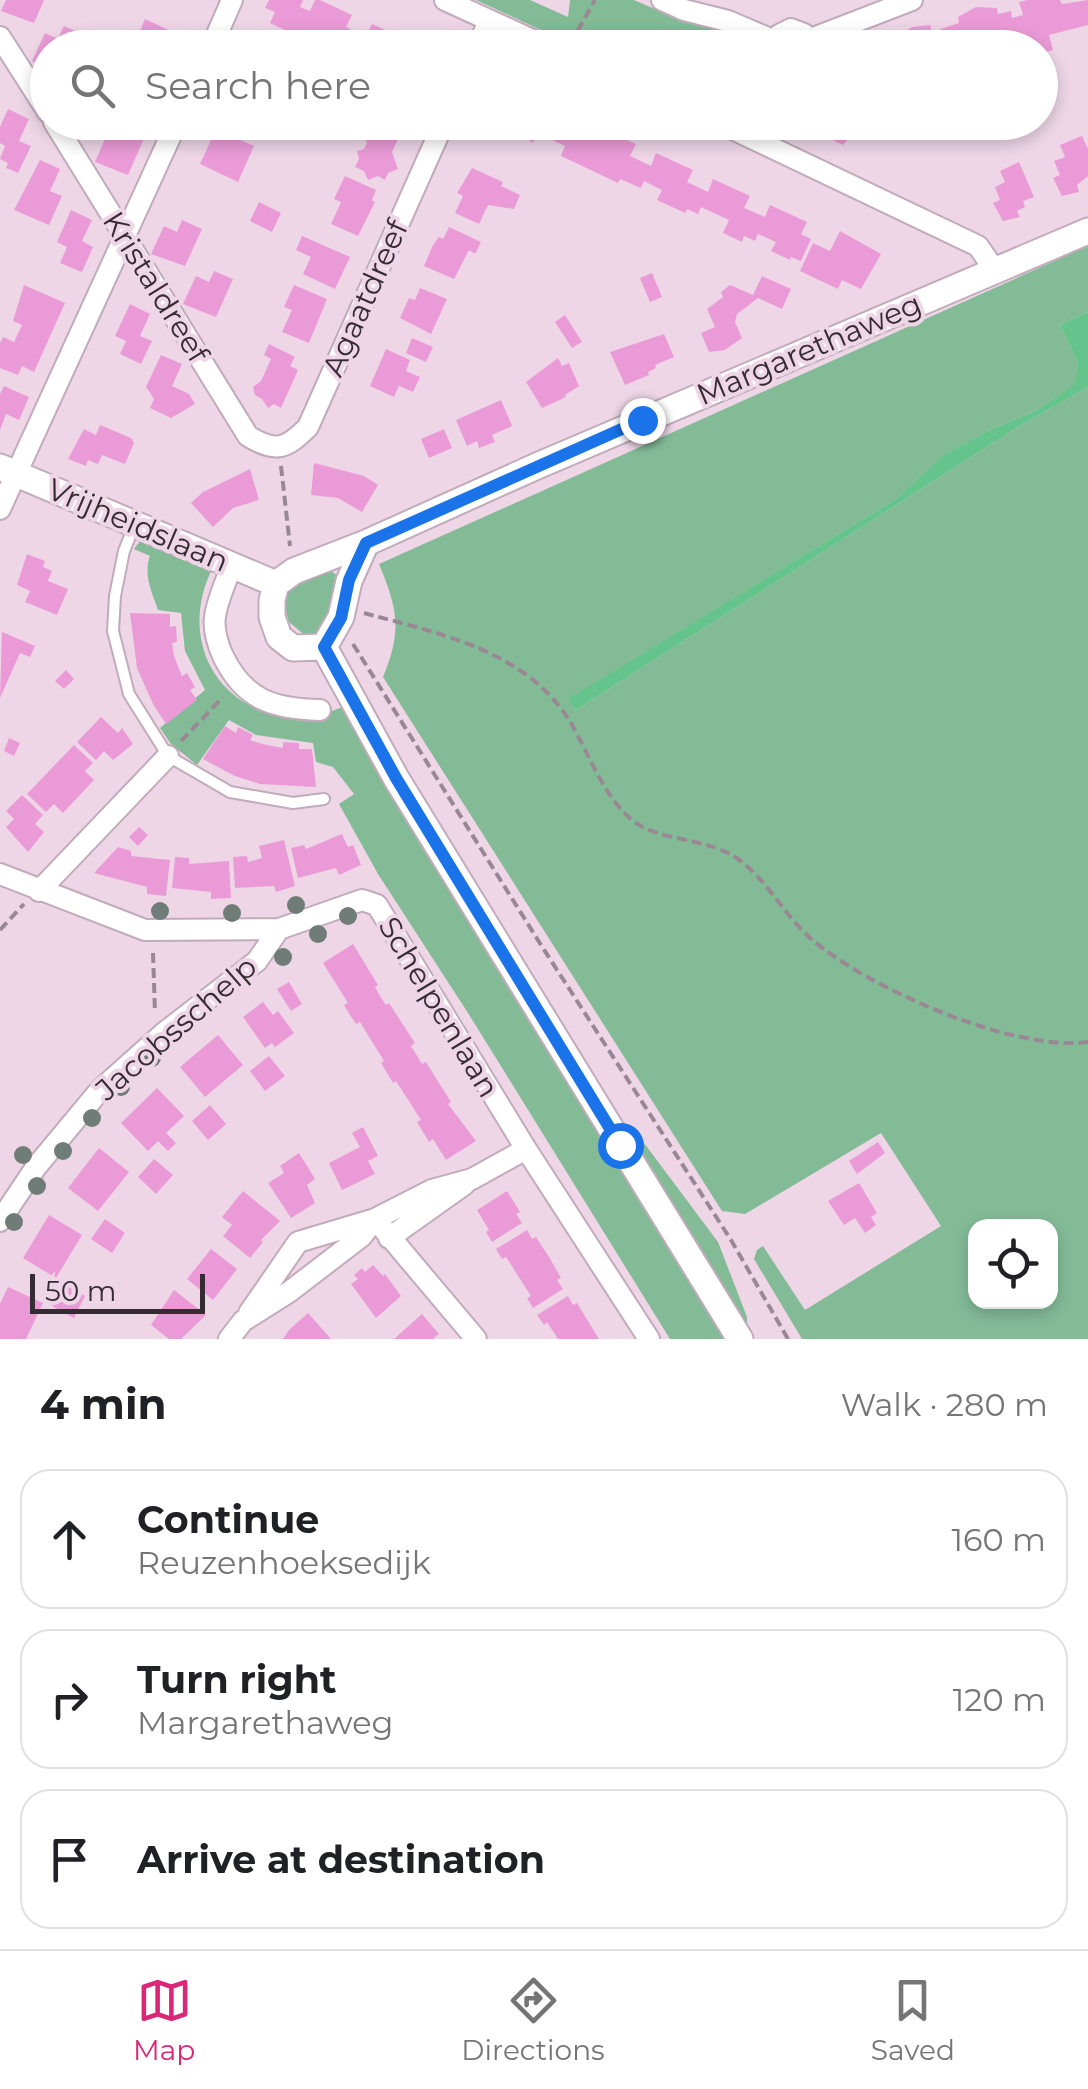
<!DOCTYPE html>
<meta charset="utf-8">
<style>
:root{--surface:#fff;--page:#f6f6f6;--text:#202124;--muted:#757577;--line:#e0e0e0;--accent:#db2777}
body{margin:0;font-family:Montserrat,sans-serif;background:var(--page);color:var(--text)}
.controls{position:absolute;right:30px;bottom:30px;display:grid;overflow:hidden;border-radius:20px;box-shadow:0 5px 15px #0003}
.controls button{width:90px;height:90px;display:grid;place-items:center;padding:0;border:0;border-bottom:2px solid var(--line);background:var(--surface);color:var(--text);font:50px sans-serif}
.scale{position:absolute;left:30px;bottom:25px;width:175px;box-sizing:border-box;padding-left:10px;border:5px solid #352c33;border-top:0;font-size:28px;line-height:35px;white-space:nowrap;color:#352c33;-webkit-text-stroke:8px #eed6e7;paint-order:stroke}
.stop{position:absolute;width:30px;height:30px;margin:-22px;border:8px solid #1a73e8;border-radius:50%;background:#fff}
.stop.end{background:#1a73e8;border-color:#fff;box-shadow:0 2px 10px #0008}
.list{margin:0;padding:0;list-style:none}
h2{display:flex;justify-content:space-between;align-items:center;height:130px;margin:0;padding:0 40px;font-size:42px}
h2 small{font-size:32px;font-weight:400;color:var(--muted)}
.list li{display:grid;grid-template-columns:65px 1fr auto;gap:30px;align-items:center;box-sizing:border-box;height:140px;margin:0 20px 20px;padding:0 20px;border:2px solid var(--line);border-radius:30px}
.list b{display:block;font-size:38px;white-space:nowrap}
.list p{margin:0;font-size:32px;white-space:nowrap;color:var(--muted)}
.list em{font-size:32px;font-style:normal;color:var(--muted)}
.icon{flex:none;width:55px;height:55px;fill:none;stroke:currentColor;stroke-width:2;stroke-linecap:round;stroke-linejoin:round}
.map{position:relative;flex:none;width:1088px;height:1339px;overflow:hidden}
.search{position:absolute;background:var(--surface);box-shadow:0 5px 15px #0003;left:30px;right:30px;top:30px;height:110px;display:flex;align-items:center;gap:25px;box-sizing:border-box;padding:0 35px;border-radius:55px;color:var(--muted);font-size:38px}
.sheet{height:610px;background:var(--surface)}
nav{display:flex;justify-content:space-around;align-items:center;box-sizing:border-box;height:140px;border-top:2px solid var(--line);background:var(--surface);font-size:28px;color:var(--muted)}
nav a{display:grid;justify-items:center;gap:5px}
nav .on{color:var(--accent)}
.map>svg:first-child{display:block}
</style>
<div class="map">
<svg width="1088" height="1339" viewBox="0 0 1088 1339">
<rect width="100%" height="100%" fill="#eed6e7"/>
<path fill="#83bb97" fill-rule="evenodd" d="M476 0H530L568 17 570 0H634L685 22 724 30 743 39 752 47H578Z
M1088 246V312L1060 325 1078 363 1077 383 1039 409 988 431 945 455 896 499 569 699 576 710 1018 427 1088 387V1339H802L754 1259 757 1250 763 1246 805 1310 941 1226 881 1133 745 1214 722 1211 383 677C402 632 398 609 379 564ZM976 1226H1050V1302H976Z
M144 536 213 567C166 661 249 747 345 706L730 1339H670L468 1013 378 874 339 804 354 794 333 767 316 762 313 743 256 735 229 720 197 765 171 744 160 728 205 690 185 651 181 613 158 610C152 593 143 574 150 556L134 549Z
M322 564 343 580 322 633 307 637 289 622 282 599 286 588Z
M617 1119 644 1143 718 1242 747 1317V1329Z"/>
<path fill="#65c38c" d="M1088 312V387L1018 427 576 710 568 699 896 499 944 455 988 431 1039 409 1076 383 1078 363 1060 325Z"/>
<path fill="#ea9bd7" d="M6 0H44L34 23 1 11Z
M269 0H303L300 7 310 11 315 0H320L352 15 346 27 356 32 366 36 372 24 408 40 405 48H337L339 43 321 35 317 45 299 36 294 46 284 41 289 32 270 23 275 12 265 8Z
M1028 0H1060L1062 4 1088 0V25L1049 35 1053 50 1040 53V48H1032L1030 41 1015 48H997L996 40 974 48H896L893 40 912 27 930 25 932 32 959 23 958 17 976 7 997 8 998 14 1011 11 1012 18 1023 15 1019 2Z
M145 19 177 34 172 44 179 48H141L135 43Z
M64 26 86 36 81 48H48L47 68 32 61 45 33 58 39Z
M8 109 29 119 19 141 31 146 18 173 6 168 8 163 0 159 5 146 0 143V127Z
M359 122H372L400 135 392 152 398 169 388 173 385 180 378 176 368 180 364 171 355 167 359 159 357 151 364 149 367 143Z
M497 122H577L573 130 594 140 599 127 636 144 630 156 651 166 656 153 693 170 687 182 708 192 713 179 750 196 744 208 765 217 770 205 807 222 801 234 811 239 801 261 791 257 790 260 771 251 776 242 758 234 755 241 744 236 742 242 723 233 729 220 701 207 698 214 687 209 685 213 657 200 662 190 644 181 641 188 620 179 618 183 561 156 565 146 537 133 533 143 516 132 515 135 495 126Z
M802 122H851L842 130 850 137 843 145 820 134 808 137 802 131Z
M126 127 145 136 128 175 95 162 107 134 120 140Z
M216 129 254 146 238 182 200 164Z
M1082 136 1088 149V176L1077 185 1079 192 1062 196 1053 178 1060 175 1054 161 1065 157 1060 145Z
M40 160 60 169 50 191 62 196 49 225 14 210Z
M1019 162 1034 197 1023 201 1025 207 1017 211 1020 217 1003 221 993 203 1000 200 995 187 1005 182 1000 171Z
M472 168 503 182 501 186 520 195 514 209 488 205 479 224 455 213 463 196 457 193Z
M345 176 376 190 372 200 375 202 358 236 331 224 341 202 334 199Z
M259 202 281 213 272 232 250 221Z
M71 210 92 220 82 241 93 247 82 272 60 263 67 247 57 242Z
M182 220 202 229 185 266 151 254 164 226 177 232Z
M449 227 481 242 475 254 469 250 454 279 424 266 433 245 439 237 443 239Z
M840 231 881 254 861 289 842 280 838 289 800 271 813 243 830 251Z
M302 236 350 257 335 289 303 274 311 257 296 250Z
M214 271 233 279 216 317 183 304 196 276 209 282Z
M652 273 662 297 650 302 640 278Z
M762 276 791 289 782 309 758 298 737 314 735 322 742 338 725 350 709 352 701 333 715 327 707 309 723 297 721 292 730 285 753 295Z
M24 285 65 303 34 372 22 366 18 375 0 368V343L3 337 14 342 22 325 13 321Z
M294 285 327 299 309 343 282 332 292 310 284 307Z
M420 288 447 299 431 334 400 318 409 298 415 300Z
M130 304 150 314 140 336 152 341 141 364 120 354 126 341 115 336Z
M565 315 582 342 572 348 555 322Z
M664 334 674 357 655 365 656 368 648 372 649 375 625 385 610 352Z
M412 338 433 347 426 362 406 353Z
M269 344 295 357 290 366 298 370 281 408 274 404 268 408 262 399 255 395 253 387 261 381 271 359 264 355Z
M386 349 410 360 406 371 420 377 413 392 399 386 394 397 370 386Z
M161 355 182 364 172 386 189 394 195 404 171 418 150 408 154 399 146 387Z
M558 358 562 366 569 363 579 386 565 395 566 397 542 408 526 382Z
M4 386 29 397 19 420 6 414 0 430V394Z
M501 400 512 426 492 435 495 442 479 448 477 441 467 446 456 420Z
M100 425 131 438 134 443 125 464 102 455 98 464 88 460 86 466 68 459 84 429 96 435Z
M444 429 452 448 429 458 421 439Z
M314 463 364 476 378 485 362 512 338 498 311 495Z
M250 469 259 500 233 508 213 527 191 503 203 492Z
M27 554 45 561 43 567 52 571 48 581 68 589 57 615 25 602 30 591 17 585Z
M130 613 170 614V627L176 626 177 642 172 643 174 656 182 676 187 673 195 687 190 690 197 700 166 724 153 704 137 668Z
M2 632 35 646 30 657 20 653 0 698Z
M66 670 74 679 64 689 55 681Z
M101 717 118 733 122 728 133 744 113 760 104 751 96 760 77 742Z
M225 726 236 733 238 727 253 735 250 740 262 744 283 748V742L299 743V749H312L316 787 260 784 235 776 203 759Z
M9 738 20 743 14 756 4 751Z
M74 745 93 763 85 771 94 780 63 813 54 804 46 812 27 794Z
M22 795 43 815 35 824 44 832 28 852 6 827 14 819 6 811Z
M139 827 148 835 138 846 129 837Z
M342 834 348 847 353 845 361 865 339 875 336 868 298 878 291 848 304 845 306 849Z
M284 840 295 886 276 892 274 886 235 888 233 857 247 856 248 862 262 858 259 846Z
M118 847 131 851V856L170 860 166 896 147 894V887L94 873Z
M175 857 189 858V864L229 861 231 898 211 899V892L172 888Z
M353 944 378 985 375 987 380 996 386 1005 389 1003 415 1043 411 1046 422 1064 426 1062 451 1102 448 1104 476 1141 446 1160 433 1139 429 1142 417 1122 421 1120 396 1081 393 1083 381 1063 384 1061 360 1022 356 1024 350 1015 344 1005 348 1003 323 963Z
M289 982 302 1004 291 1011 277 989Z
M263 1002 273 1015 278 1011 294 1033 275 1047 272 1043 265 1048 243 1017Z
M218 1035 243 1065 205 1097 180 1067Z
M269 1056 285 1076 265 1091 250 1071Z
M157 1088 184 1116 166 1133 176 1143 168 1151 158 1141 148 1151 121 1123Z
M210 1105 226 1124 208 1140 192 1121Z
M363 1127 378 1156 368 1161 375 1174 342 1190 329 1163 360 1147 352 1133Z
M878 1142 885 1153 857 1174 849 1161Z
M99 1148 129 1172 98 1211 68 1188Z
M299 1153 315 1179 307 1185 315 1203 291 1218 268 1183 284 1173 280 1166Z
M154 1159 173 1175 156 1194 138 1177Z
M859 1183 877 1213 871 1217 876 1225 865 1233 855 1218 844 1225 828 1201Z
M243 1191 280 1221 261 1240 263 1242 250 1258 223 1236 232 1225 222 1217Z
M507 1191 520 1212 516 1214 522 1223 492 1242 486 1232 489 1230 477 1210Z
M49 1215 82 1235 56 1278 23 1258Z
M105 1219 125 1233 112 1253 91 1239Z
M527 1230 532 1239 536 1237 549 1257 561 1278 557 1280 563 1289 533 1308 527 1298 531 1296 506 1257 502 1259 496 1249Z
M211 1249 237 1269 213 1300 187 1279Z
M373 1265 383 1276 385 1274 401 1296 376 1318 351 1284 358 1279 354 1275 362 1268 365 1272Z
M63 1284 85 1296 74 1318 52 1306Z
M8 1287 43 1303 26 1339H0V1304Z
M174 1290 206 1315 181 1339H169L151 1325Z
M568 1296 573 1305 577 1303 599 1339H558L547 1322 544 1325 537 1315Z
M308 1313 331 1339H283L289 1330Z
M422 1314 439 1334 433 1339H394Z"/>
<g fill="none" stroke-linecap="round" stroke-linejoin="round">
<defs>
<path id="service" d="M135 524 124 551 115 596 113 631 129 694 168 756 230 792 293 803 324 799"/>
<path id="minor" d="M445 0 550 48
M662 0 684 10 728 21 775 41
M0 37 48 112
M808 40 912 0
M211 48 232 0
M477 48 489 21
M774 48 779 35 791 29 804 34 809 48
M54 122 248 436C276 453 286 449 308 427L444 122
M718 122 978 246 994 269
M0 509 177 122
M232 564C227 580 217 600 215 617 213 628 218 646 223 656 244 700 274 709 320 710
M0 874 145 930 279 929 362 900 377 905 526 1149 649 1339
M39 891 168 756
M0 1221 36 1167 100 1090 165 1032 257 961 279 929
M389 1238 465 1184
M249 1313 298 1242 375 1219 476 1339
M229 1339 243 1321 289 1292 362 1236 375 1219 432 1190 472 1179 526 1149"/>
<path id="tertiary" d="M0 467 276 584
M366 543 349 581 341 617 324 647 293 648 279 637 272 617V600L276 584 294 571 366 543 537 466 1088 231
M324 647 396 778 740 1339"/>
</defs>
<use href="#service" stroke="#c1abbb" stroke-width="14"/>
<use href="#minor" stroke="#c1abbb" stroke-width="24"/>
<use href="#tertiary" stroke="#c1abbb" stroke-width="29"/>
<path stroke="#998894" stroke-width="4" stroke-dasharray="10 5" stroke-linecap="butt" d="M570 44 595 0
M281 466 290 546
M364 613C441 634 529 651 572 725 590 756 604 797 632 820 661 843 705 836 738 859 767 880 783 913 809 937 865 987 1012 1052 1088 1042
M353 644 541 945 731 1240 788 1339
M181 741 223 697
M0 930 24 904
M153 953 155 1013"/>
<use href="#service" stroke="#fff" stroke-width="10"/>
<use href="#minor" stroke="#fff" stroke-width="20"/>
<use href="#tertiary" stroke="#fff" stroke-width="25"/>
</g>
<g fill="#707c77">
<circle cx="296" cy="905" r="9"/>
<circle cx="160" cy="911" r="9"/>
<circle cx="232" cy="913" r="9"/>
<circle cx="348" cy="916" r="9"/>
<circle cx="318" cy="934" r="9"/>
<circle cx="283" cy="957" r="9"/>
<circle cx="152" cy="1058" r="9"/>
<circle cx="121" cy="1087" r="9"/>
<circle cx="92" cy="1118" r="9"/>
<circle cx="63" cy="1151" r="9"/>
<circle cx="23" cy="1155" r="9"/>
<circle cx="37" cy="1186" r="9"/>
<circle cx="14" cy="1222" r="9"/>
</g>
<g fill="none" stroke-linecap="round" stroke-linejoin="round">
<path stroke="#1a73e8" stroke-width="12" d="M620 1145 396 778 324 647 341 618 349 580 366 543 642 420"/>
</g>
<g text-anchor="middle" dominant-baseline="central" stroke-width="8" stroke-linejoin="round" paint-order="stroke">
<g font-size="30" fill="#352c33" stroke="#eed6e7">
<text transform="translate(156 287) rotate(58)">Kristaldreef</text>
<text transform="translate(365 298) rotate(-66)">Agaatdreef</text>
<text transform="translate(809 349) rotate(-23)">Margarethaweg</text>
<text transform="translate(138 525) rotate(23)">Vrijheidslaan</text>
<text transform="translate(439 1007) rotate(59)">Schelpenlaan</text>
<text transform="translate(176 1028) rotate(-41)">Jacobsschelp</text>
</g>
</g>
</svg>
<div class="controls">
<button><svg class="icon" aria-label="locate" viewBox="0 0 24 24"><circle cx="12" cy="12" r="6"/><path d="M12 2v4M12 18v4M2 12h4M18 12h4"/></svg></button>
</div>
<div class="scale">50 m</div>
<div class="stop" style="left:620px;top:1145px"></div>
<div class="stop end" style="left:642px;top:420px"></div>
<div class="search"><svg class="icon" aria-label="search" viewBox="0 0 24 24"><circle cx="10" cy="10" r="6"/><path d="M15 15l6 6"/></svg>Search here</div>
</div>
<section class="sheet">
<h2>4 min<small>Walk · 280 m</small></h2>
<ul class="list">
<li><svg class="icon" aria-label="ahead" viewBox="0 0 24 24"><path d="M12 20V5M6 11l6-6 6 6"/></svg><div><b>Continue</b><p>Reuzenhoeksedijk</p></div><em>160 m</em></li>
<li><svg class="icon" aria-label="right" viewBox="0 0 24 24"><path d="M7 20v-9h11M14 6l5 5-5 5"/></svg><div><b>Turn right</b><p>Margarethaweg</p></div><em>120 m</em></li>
<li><svg class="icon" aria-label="arrive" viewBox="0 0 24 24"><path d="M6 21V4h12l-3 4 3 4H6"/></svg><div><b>Arrive at destination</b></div></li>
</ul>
</section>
<nav>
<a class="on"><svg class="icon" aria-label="map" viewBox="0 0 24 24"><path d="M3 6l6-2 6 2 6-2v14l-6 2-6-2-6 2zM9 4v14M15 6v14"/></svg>Map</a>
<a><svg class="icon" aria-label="directions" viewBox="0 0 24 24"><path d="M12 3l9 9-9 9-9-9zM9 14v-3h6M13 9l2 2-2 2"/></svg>Directions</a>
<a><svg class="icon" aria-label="saved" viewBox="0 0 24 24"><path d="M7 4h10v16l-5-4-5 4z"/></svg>Saved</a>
</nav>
